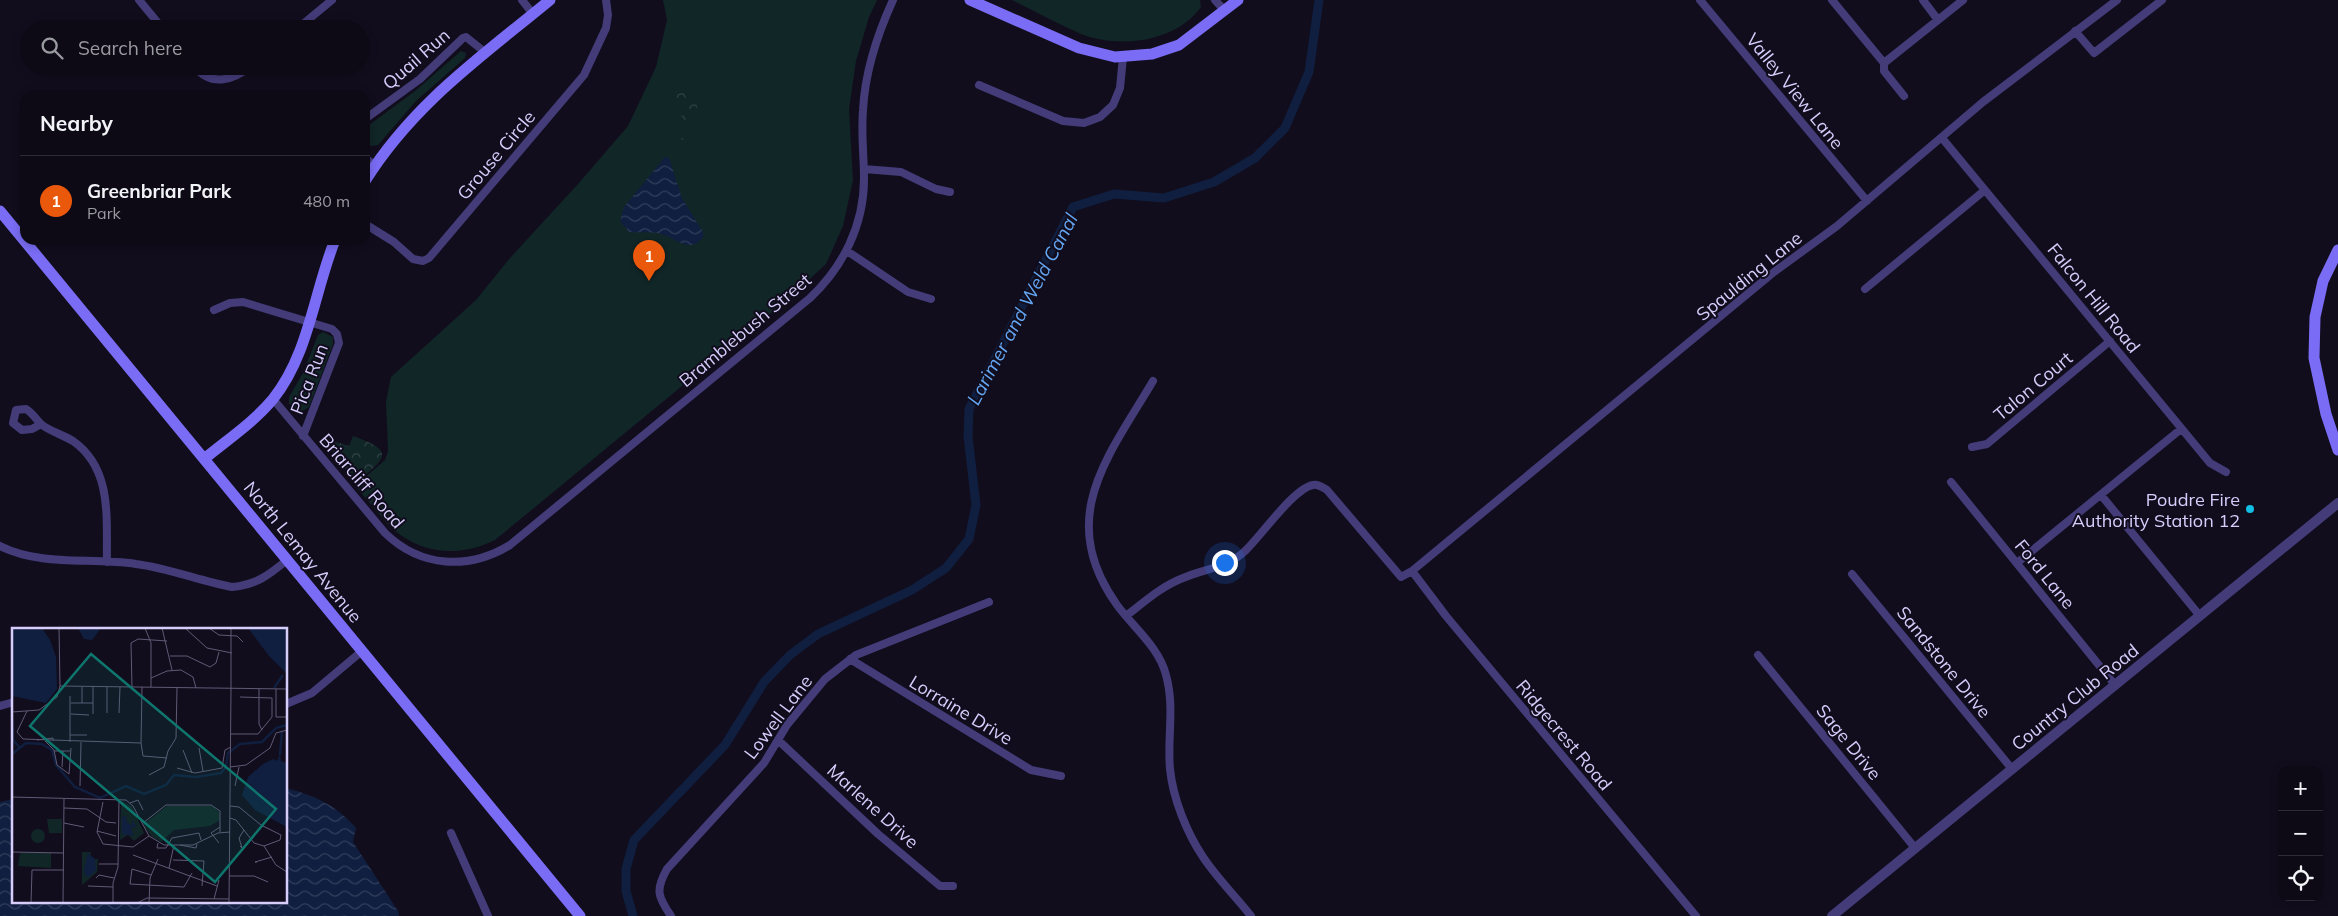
<!DOCTYPE html>
<meta charset="utf-8">
<style>
:root{--surface:#0d0a16;--page:#1b1823;--text:#f1f3f6;--muted:#9a9aa1;--line:#2d2b35;--accent:#ea580c}
body{margin:0;font-family:Mulish,sans-serif;background:var(--page);color:var(--text)}
.controls{position:absolute;right:15px;bottom:15px;display:grid;overflow:hidden;border-radius:10px;box-shadow:0 2px 8px #0003}
.controls button{width:45px;height:45px;display:grid;place-items:center;padding:0;border:0;border-bottom:1px solid var(--line);background:var(--surface);color:var(--text);font:25px sans-serif}
.you{position:absolute;left:1224px;top:562px;width:18px;height:18px;margin:-12px;border:4px solid #fff;border-radius:50%;background:#1a73e8;box-shadow:0 0 0 8px #1a73e833}
.badge{display:grid;place-items:center;width:32px;height:32px;border-radius:50%;background:var(--accent);color:#fff;font-size:16px;font-weight:700}
.pin{position:absolute;translate:-50% -41px;filter:drop-shadow(0 1px 2px #0008)}
.pin::after{content:'';position:absolute;top:26px;width:18px;height:15px;background:inherit;clip-path:polygon(0 0,100% 0,50% 100%)}
.list{margin:0;padding:0;list-style:none}
h2{display:flex;justify-content:space-between;align-items:center;height:65px;margin:0;padding:0 20px;font-size:21px}
h2 small{font-size:16px;font-weight:400;color:var(--muted)}
.list li{display:grid;grid-template-columns:32px 1fr auto;gap:15px;align-items:center;box-sizing:border-box;height:90px;padding:0 20px;border-top:1px solid var(--line)}
.list b{display:block;font-size:19px;white-space:nowrap}
.list p{margin:0;font-size:16px;white-space:nowrap;color:var(--muted)}
.list em{font-size:16px;font-style:normal;color:var(--muted)}
.icon{flex:none;width:28px;height:28px;fill:none;stroke:currentColor;stroke-width:2;stroke-linecap:round;stroke-linejoin:round}
.map{position:relative;flex:none;width:2338px;height:916px;overflow:hidden}
.search{position:absolute;background:var(--surface);box-shadow:0 2px 8px #0003;left:20px;top:20px;width:350px;height:55px;display:flex;align-items:center;gap:12px;box-sizing:border-box;padding:0 18px;border-radius:28px;color:var(--muted);font-size:19px}
.panel{position:absolute;background:var(--surface);box-shadow:0 2px 8px #0003;left:20px;top:90px;width:350px;height:155px;border-radius:15px}
.map>svg:first-child{display:block}
</style>
<div class="map">
<svg width="2338" height="916" viewBox="0 0 2338 916">
<defs>
<pattern id="forest-crowns" width="20" height="18" patternUnits="userSpaceOnUse" patternTransform="scale(1.25)"><rect width="20" height="18" fill="#112627"/><path d="M2 6a3 3 0 1 1 6 0M12 15a3 3 0 1 1 6 0" fill="none" stroke="#334447"/></pattern>
<pattern id="water-waves" width="16" height="10" patternUnits="userSpaceOnUse" patternTransform="scale(1.25)"><rect width="16" height="10" fill="#101f3f"/><path d="M0 5q4-4 8 0t8 0" fill="none" stroke="#323e5c"/></pattern>
</defs>
<rect width="100%" height="100%" fill="#110d1d"/>
<path fill="#112627" d="M663 0H877L869 17 856 61 849 109 853 180 843 226 826 264 789 298 495 540C461 557 424 555 394 530 380 517 368 500 355 486L385 460 388 451 386 402 391 377 476 300 510 258 578 184 628 126 656 67 667 20Z
M1012 0H1200L1201 7C1176 42 1120 49 1081 34 1058 24 1035 11 1012 0Z
M461 51 466 53 465 58 416 101 378 145 371 146 365 142V128L415 91Z
M323 332 333 337V344L309 407 301 412 289 404V397L303 373 318 335Z"/>
<path fill="url(#forest-crowns)" d="M690 89 698 95 697 110 685 138 682 140 678 132 682 117 677 104 674 106 671 104 676 95Z
M353 436C395 451 387 457 358 481L352 478 322 439 324 438 349 446Z"/>
<path fill="url(#water-waves)" d="M665 157 669 158 682 198 703 232V237C689 255 677 238 661 234 651 231 640 233 629 232L620 221 624 207Z
M286 788C316 796 336 805 356 828L353 842 398 911 399 916H0V802L14 799V902H286Z"/>
<g fill="none" stroke-linecap="round" stroke-linejoin="round">
<path stroke="#101f3f" stroke-width="9" d="M633 916 626 891V869L634 840 725 745 764 682 790 655 818 634 912 590 946 568 969 539 976 505 968 436 969 409 1073 207 1114 194 1164 198 1214 182 1255 158 1285 128 1309 72 1319 0"/>
<path stroke="#433c79" stroke-width="8" d="M139 0 163 29
M522 0 533 14
M1215 0 1225 11
M1700 0 1867 201
M1832 0 1884 63
M1923 0 1938 20
M297 29 332 0
M2075 31 2094 53 2162 0
M1884 63 1963 0
M1884 63V71L1904 96
M194 66C211 87 232 81 251 66
M979 85 1063 121 1084 123 1100 117 1113 105 1120 88 1123 57
M365 119 420 79 463 38 466 37 486 53
M1942 138 2210 463 2226 472
M365 158 375 165
M864 169 901 172 936 189 950 192
M365 224 394 242 413 259 423 261 429 258 584 75 606 28 608 15 606 0
M847 251 908 292 931 299
M1865 289 1985 190
M214 310 230 303 243 302 332 329 337 334 339 343 303 436
M1153 381C1108 457 1055 518 1117 605 1133 627 1159 647 1166 675 1175 707 1167 738 1170 769 1173 799 1187 833 1203 857 1217 878 1236 897 1251 916
M273 399 385 533C421 568 469 570 510 545L810 298C843 267 864 225 864 179 864 156 861 133 863 110 865 71 877 35 893 0
M41 424 32 429 22 430 13 423 16 410 26 409C33 413 36 420 42 425 52 432 63 435 73 441 113 469 106 519 107 562
M1972 447 1987 444 2110 341
M1951 482 2115 685
M2101 495 2200 616
M0 546C43 567 89 557 136 564 168 568 200 581 232 587 256 585 269 575 287 560
M2017 563 2181 429
M1412 571 1446 616 1696 916
M1852 574 2012 769
M1126 616C1144 602 1162 586 1183 578 1204 569 1229 567 1245 551 1261 536 1294 488 1313 485 1318 484 1322 487 1327 490L1401 577 1412 571 1774 272 1837 226 1983 102 2117 0
M1758 655 1915 848
M850 659 1031 770 1061 776
M286 704 312 693 362 651
M0 706 14 702
M778 740 878 834 940 886H953
M451 833 488 916
M671 916C658 897 655 890 667 869L764 763 787 725 825 679 856 655 989 602"/>
<path stroke="#433c79" stroke-width="10" d="M1832 916 2338 503"/>
<path stroke="#7a6cf4" stroke-width="11" d="M970 0 1079 48 1115 57 1152 54 1179 45 1238 0
M365 181C414 103 481 57 550 0
M0 211 580 916
M2338 250 2323 281 2315 317 2314 358 2326 414 2338 450
M204 459C227 440 254 422 273 399 309 354 314 292 335 240"/>
</g>
<circle fill="#12bee3" stroke="#110d1d" stroke-width="2" cx="2250" cy="509" r="5"/>
<g text-anchor="middle" dominant-baseline="central" stroke-width="4" stroke-linejoin="round" paint-order="stroke">
<g font-size="18" fill="#d6cdfb" stroke="#110d1d">
<text transform="translate(416 59) rotate(-41)">Quail Run</text>
<text transform="translate(1795 91) rotate(51)">Valley View Lane</text>
<text transform="translate(496 155) rotate(-50)">Grouse Circle</text>
<text transform="translate(1749 276) rotate(-39)">Spaulding Lane</text>
<text transform="translate(2094 298) rotate(51)">Falcon Hill Road</text>
<text transform="translate(745 330) rotate(-40)">Bramblebush Street</text>
<text transform="translate(309 379) rotate(-69)">Pica Run</text>
<text transform="translate(2033 386) rotate(-40)">Talon Court</text>
<text transform="translate(362 481) rotate(49)">Briarcliff Road</text>
<text transform="translate(303 552) rotate(51)">North Lemay Avenue</text>
<text transform="translate(2045 574) rotate(51)">Ford Lane</text>
<text transform="translate(1944 662) rotate(51)">Sandstone Drive</text>
<text transform="translate(2075 697) rotate(-39)">Country Club Road</text>
<text transform="translate(961 710) rotate(31)">Lorraine Drive</text>
<text transform="translate(778 717) rotate(-53)">Lowell Lane</text>
<text transform="translate(1564 735) rotate(50)">Ridgecrest Road</text>
<text transform="translate(1849 742) rotate(51)">Sage Drive</text>
<text transform="translate(873 806) rotate(42)">Marlene Drive</text>
</g>
<g font-size="18" fill="#d6cdfb" stroke="#110d1d" text-anchor="end">
<text x="2240" y="499">Poudre Fire<tspan x="2240" dy="21">Authority Station 12</tspan></text>
</g>
<g font-size="19" font-style="italic" fill="#64a6f3" stroke="#110d1d">
<text transform="translate(1022 309) rotate(-62)">Larimer and Weld Canal</text>
</g>
</g>
<g transform="translate(12 628)">
<rect width="275" height="275" fill="#110d1d"/>
<path d="M109 173 120 179 132 205 122 213 116 207 108 212ZM155 178H200L207 184 208 192 198 198 162 202 149 214 140 209 131 197ZM35 191H50V205H37ZM19 208a7 7 0 1 1 14 0a7 7 0 1 1-14 0ZM70 224H79L78 231H86L85 244 70 257ZM8 225H39V240L6 238Z" fill="#112627"/>
<path d="M0 0H30L38 12 44 29 45 61 34 75 0 68ZM66 0H89L80 12 72 11ZM236 0H275V46L257 28ZM268 126 269 133 275 135V199L243 182 230 167 236 149 251 136 261 131 265 133ZM114 188 115 194 120 198V193L125 198 119 200 121 208 110 206V189ZM76 225 83 231 84 242 77 249 73 247 72 241Z" fill="#101f3f"/>
<path fill="none" stroke="#101f3f" stroke-width="2.5" d="M262 60 271 47M0 87 1 112 8 120M0 126 14 115 30 116 40 122 44 137 63 159 88 170 114 158 132 166 154 157 162 147 184 149 209 145 214 139 216 125 228 116 250 114 264 100 275 97M268 127 270 103"/>
<path fill="none" stroke="#605a76" stroke-width="1" d="M133 0 139 15V59M150 0 160 42M173 0 195 20 220 25M197 0 207 7 225 8 231 14M219 0V61M158 28H175L198 39 204 35 207 24M139 50 155 43 169 42 181 49 184 60M48 58 275 61M120 59 119 15 126 11 155 13M247 61V96L250 102M264 61V89H275M58 68V114M59 75H81M70 75V59M15 83 5 104 11 111 129 115 131 128 155 130M0 84 27 82 45 69 48 58 47 0M95 85V59M107 85 108 59M59 86 77 87M81 86V59M219 106H246L260 89V70L228 69M58 107H75M25 112 41 110V113M33 113 42 122 45 137 57 146 59 120M129 115 130 59M187 120 191 143M171 122 180 145M42 123H58M50 139 51 123M218 139 234 137 258 120 264 105 275 102M165 140 183 145 210 140 213 122 219 119M137 147 152 139 156 123 164 110 165 60M68 158 69 114M223 158 227 139M0 169 114 172 121 178 137 208 152 217H181L206 205 218 204M91 174 85 204 91 216 121 219 137 208M118 175 126 172 131 182M218 178 227 179 249 197 269 207 268 212 252 218M52 180 75 181 94 194 104 195M218 190 224 192 242 215 252 218 264 237 275 244M52 195 72 199M131 195 154 177H199L208 183V204M85 203 104 208M146 215 145 220H154L160 210 187 205 189 212M207 215 199 205 208 199M168 217 184 220 185 216M228 218 230 220 227 210 232 202M0 224 52 225M121 227 205 258M161 232 192 233 190 258M245 234H243L260 229M87 236H106M157 240 162 217M139 247 120 241 118 256 172 259 180 245M217 248H242L256 254M84 250 87 247 102 250M76 258 101 259M202 271 207 252M19 275 20 242H52M51 275 52 171M101 275V255L106 239 107 172M125 275 135 270 217 271M137 275 138 250 146 231M217 275 219 61"/>
<path fill="#0f766e" fill-opacity="0.15" stroke="#0f766e" stroke-width="2.5" d="M79 26 264 181 203 254 18 98Z"/>
<rect width="275" height="275" fill="none" stroke="#d6cdfb" stroke-width="2.5"/>
</g>
</svg>
<div class="controls">
<button>+</button>
<button>−</button>
<button><svg class="icon" aria-label="locate" viewBox="0 0 24 24"><circle cx="12" cy="12" r="6"/><path d="M12 2v4M12 18v4M2 12h4M18 12h4"/></svg></button>
</div>
<div class="you"></div>
<div class="pin badge" style="left:649px;top:281px">1</div>
<div class="search"><svg class="icon" aria-label="search" viewBox="0 0 24 24"><circle cx="10" cy="10" r="6"/><path d="M15 15l6 6"/></svg>Search here</div>
<section class="panel">
<h2>Nearby<small></small></h2>
<ul class="list">
<li><span class="badge">1</span><div><b>Greenbriar Park</b><p>Park</p></div><em>480 m</em></li>
</ul>
</section>
</div>
